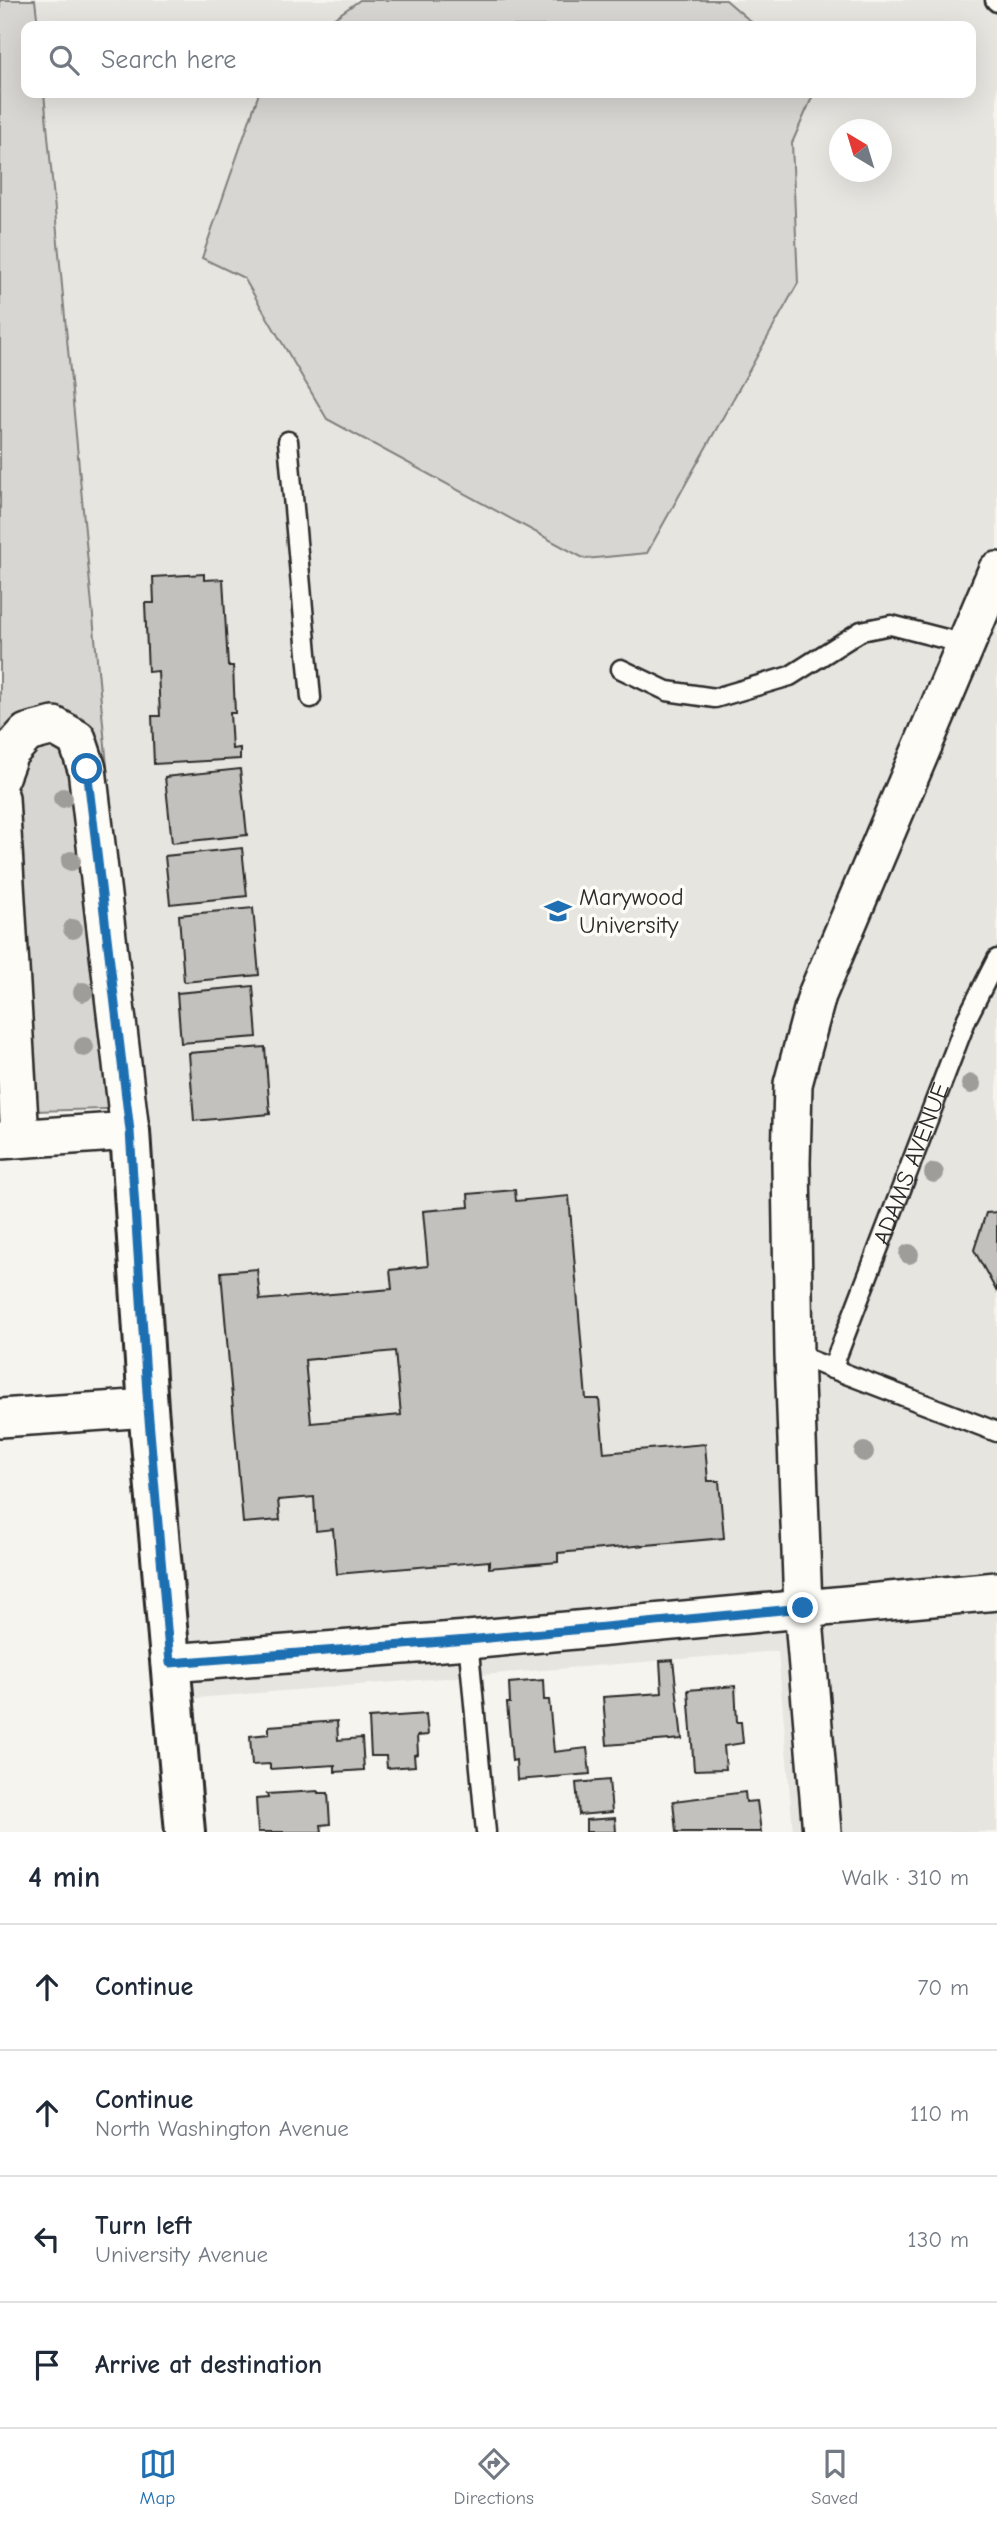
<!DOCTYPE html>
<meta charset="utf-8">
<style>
:root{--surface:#fff;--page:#f2f2f3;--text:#1f2937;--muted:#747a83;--line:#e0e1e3;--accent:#1f6fb2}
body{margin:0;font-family:"Comic Neue",sans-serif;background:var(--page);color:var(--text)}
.compass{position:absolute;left:829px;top:119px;width:63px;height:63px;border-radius:50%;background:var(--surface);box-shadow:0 7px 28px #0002;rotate:322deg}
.stop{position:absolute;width:21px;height:21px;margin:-16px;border:5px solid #1f6fb2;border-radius:50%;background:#fff}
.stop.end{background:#1f6fb2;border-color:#fff;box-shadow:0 2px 7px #0008}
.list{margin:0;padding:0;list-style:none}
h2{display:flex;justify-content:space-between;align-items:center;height:91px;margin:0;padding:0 28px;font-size:30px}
h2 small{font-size:23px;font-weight:400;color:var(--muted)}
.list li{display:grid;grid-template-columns:46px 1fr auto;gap:21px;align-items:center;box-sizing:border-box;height:126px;padding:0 28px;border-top:2px solid var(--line)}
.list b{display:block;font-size:26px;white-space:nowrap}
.list p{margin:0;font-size:23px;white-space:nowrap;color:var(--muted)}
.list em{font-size:23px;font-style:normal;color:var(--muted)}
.icon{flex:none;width:38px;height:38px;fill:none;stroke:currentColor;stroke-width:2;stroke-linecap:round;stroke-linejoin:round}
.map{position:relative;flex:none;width:997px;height:1832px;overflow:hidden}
.search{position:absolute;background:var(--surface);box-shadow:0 7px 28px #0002;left:21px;right:21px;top:21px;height:77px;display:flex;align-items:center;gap:18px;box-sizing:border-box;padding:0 24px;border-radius:14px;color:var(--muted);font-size:26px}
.sheet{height:595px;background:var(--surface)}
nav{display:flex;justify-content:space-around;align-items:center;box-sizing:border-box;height:98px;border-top:2px solid var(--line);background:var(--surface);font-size:19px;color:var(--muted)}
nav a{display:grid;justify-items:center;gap:4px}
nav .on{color:var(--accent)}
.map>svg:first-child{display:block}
</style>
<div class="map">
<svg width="997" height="1832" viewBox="0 0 997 1832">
<rect width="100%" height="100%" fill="#f5f4ef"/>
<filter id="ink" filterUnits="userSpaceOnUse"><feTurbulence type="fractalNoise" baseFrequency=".0143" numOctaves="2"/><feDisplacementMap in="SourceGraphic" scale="14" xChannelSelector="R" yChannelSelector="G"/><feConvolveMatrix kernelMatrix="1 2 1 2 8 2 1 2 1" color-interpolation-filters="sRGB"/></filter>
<g filter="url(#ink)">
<path fill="#e6e5e0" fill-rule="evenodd" d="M31 0H997V1832H793L778 1651 196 1698 40 93H971V26H33ZM839 130H881V172H839Z"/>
<path fill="#d7d6d2" stroke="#81807e" stroke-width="2" d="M0 0H35L38 26H26V93H44L139 1108 0 1112Z
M360 0H726L756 26H323Z
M259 93H814L792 143 798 283 647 553 585 559 327 419 244 278 202 258Z"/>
<path fill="#c2c1be" stroke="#2b2b2b" stroke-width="2" fill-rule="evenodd" d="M204 574V580L223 579 228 666H233L235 713H230L232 749 240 748V759L154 764 152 716H160L158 671 148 672 145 603H154L153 577Z
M240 769 247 835 172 843 165 777Z
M242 848 247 896 170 904 165 856Z
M253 908 259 975 184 982 179 915Z
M253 986 257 1037 181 1043 177 993Z
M265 1047 270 1114 194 1121 189 1053Z
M515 1190 516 1201 569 1196 586 1399H599L604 1453 705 1444 708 1481H719L724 1538 558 1553V1562L489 1568V1561L337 1574 333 1529 316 1531 314 1497 278 1500 280 1520 243 1523 221 1272 257 1269 260 1300 392 1289 390 1270 428 1266 423 1211 469 1207 468 1194ZM395 1351 401 1415 311 1423 305 1360Z
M997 1212V1292L974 1250 986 1213Z
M673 1660 682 1739 607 1745 603 1697 662 1693 660 1661Z
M543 1680 544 1700H549L554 1752 587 1748 590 1774 517 1780 516 1760 512 1761 507 1703H510L509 1683Z
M735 1686 737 1722H741L743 1743 724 1746 726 1769 694 1770 688 1690Z
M426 1714 428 1735 417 1736 418 1754 414 1755 415 1766 387 1768 386 1756H371L369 1718Z
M337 1721 338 1740 362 1738 364 1770 335 1772V1765L270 1769V1764L252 1765 250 1736 269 1734V1726Z
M609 1780 612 1812 579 1815 576 1783Z
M318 1791V1793H328L330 1824 321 1825 322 1832H258L256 1799 268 1798 267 1794Z
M745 1792 746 1802 757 1801 761 1832H676L673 1801Z
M615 1818 616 1832H586V1820Z"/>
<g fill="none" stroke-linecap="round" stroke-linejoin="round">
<defs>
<g id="lane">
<path d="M995 0 997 2"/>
<path d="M288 441 311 698"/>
<path d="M621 669 667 691 715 698 790 676 861 631 891 625 965 644"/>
<path d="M794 1354 997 1432"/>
<path id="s1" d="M832 1369 967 1018 997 959"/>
<path d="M468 1640 486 1832"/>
</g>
<path id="street" d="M0 777 9 753 27 733 54 726 77 739 87 769 130 1131 0 1140
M0 798 20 1138
M0 1418 148 1408
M170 1663 468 1640 997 1591
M822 1832 803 1608 794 1354 791 1163 793 1084 817 995 997 571"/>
<path id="secondary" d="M130 1131 148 1408 185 1832"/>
</defs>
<use href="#lane" stroke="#2b2b2b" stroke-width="23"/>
<use href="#street" stroke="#2b2b2b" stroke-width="42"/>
<use href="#secondary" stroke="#2b2b2b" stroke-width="44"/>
<use href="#lane" stroke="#fdfcf7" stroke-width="18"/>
<use href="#street" stroke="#fdfcf7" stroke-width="37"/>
<use href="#secondary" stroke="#fdfcf7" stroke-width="38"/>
</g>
<g fill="#9e9d9a">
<circle cx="63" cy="798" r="10"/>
<circle cx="71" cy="861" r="10"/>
<circle cx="73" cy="929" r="10"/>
<circle cx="83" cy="992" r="10"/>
<circle cx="84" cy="1047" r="10"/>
<circle cx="971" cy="1084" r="10"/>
<circle cx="934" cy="1173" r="10"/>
<circle cx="909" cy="1254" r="10"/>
<circle cx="864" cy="1452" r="10"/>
</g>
</g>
<g fill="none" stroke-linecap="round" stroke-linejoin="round" filter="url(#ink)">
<path stroke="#1f6fb2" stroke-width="9" d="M87 769 130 1131 148 1408 170 1663 468 1640 803 1608"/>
</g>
<defs>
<symbol id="university-bare" viewBox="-9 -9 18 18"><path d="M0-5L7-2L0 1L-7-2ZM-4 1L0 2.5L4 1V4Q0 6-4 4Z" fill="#1f6fb2" stroke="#fdfcf7" stroke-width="2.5" paint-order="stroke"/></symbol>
</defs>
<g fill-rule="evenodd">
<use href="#university-bare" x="539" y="892" width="38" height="38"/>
</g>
<g text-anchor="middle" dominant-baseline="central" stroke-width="7" stroke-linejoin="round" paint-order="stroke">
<g font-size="24" fill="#2b2b2b" stroke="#fdfcf7" text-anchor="start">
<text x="579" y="897">Marywood<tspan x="579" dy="28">University</tspan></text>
</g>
<g font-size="24" fill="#2b2b2b" stroke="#fdfcf7">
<text stroke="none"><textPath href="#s1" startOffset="220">ADAMS AVENUE</textPath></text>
</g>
</g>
</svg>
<svg class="compass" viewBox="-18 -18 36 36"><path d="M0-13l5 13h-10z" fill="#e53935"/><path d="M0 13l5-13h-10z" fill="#747a83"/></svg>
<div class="stop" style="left:87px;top:769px"></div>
<div class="stop end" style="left:803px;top:1608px"></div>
<div class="search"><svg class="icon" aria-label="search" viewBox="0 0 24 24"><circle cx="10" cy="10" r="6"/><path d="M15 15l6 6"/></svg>Search here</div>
</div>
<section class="sheet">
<h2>4 min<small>Walk · 310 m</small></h2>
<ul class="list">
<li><svg class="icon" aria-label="ahead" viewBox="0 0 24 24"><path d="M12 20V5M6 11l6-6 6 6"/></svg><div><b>Continue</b></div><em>70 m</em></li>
<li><svg class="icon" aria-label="ahead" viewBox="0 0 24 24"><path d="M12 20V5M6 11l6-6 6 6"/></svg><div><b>Continue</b><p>North Washington Avenue</p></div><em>110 m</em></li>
<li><svg class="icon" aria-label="left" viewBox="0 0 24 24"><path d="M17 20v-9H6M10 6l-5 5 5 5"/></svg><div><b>Turn left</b><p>University Avenue</p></div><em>130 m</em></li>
<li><svg class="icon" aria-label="arrive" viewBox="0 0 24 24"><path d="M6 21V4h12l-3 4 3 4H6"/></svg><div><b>Arrive at destination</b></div></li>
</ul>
</section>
<nav>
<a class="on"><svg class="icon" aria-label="map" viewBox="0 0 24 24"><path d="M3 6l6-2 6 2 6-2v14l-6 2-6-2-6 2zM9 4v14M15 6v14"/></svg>Map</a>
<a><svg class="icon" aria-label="directions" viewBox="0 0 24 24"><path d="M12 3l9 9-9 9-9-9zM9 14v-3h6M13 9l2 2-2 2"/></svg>Directions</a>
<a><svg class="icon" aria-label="saved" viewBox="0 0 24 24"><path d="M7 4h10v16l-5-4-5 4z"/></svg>Saved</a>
</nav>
